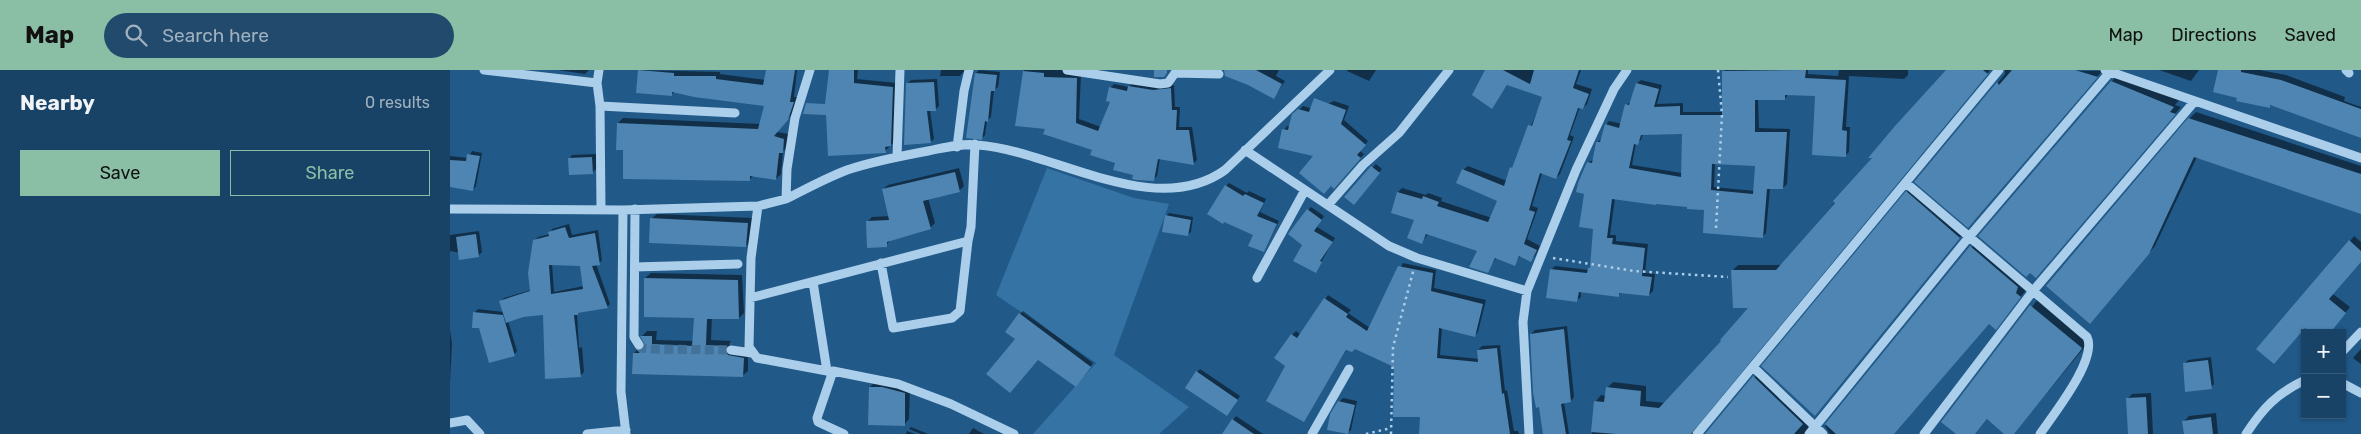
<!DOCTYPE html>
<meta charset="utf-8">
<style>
:root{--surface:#194366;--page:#224a6c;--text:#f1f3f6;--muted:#9fb0bf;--line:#375c7a;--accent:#8abfa5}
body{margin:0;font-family:Rubik,sans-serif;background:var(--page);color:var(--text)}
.controls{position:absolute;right:15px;bottom:15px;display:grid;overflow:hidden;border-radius:0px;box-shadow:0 1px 4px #0004}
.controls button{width:45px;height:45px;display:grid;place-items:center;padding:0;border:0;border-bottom:1px solid var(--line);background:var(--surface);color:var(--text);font:25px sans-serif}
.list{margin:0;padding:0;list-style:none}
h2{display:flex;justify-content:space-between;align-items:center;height:65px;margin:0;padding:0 20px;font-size:21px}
h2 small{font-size:16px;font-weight:400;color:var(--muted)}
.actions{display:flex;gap:10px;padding:15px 20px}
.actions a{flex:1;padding:11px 0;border:1px solid var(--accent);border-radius:0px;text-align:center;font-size:18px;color:var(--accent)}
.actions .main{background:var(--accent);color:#111}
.icon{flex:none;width:28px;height:28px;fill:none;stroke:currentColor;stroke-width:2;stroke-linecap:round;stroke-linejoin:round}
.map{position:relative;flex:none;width:1911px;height:364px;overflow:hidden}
header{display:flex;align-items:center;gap:30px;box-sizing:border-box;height:70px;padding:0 25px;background:var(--accent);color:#111}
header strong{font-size:24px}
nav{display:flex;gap:28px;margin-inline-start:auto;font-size:18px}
.search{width:350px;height:45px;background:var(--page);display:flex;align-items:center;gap:12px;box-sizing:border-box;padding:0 18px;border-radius:28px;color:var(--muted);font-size:19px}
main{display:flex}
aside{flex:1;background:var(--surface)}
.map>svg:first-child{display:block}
</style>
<header>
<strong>Map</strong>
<div class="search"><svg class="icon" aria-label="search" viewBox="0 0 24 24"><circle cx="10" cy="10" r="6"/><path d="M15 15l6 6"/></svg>Search here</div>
<nav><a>Map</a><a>Directions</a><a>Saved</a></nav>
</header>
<main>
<aside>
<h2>Nearby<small>0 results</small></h2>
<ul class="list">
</ul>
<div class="actions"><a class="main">Save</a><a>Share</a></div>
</aside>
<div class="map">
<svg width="1911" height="364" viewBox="0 0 1911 364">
<rect width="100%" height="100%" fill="#215988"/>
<path fill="#3573a5" d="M597 98 684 128 719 134 664 285 739 337 709 364H583L646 293 546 225Z"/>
<path fill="#0007" fill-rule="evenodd" d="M108 0H139L135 4Z
M189 0 270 2V4L315 10 317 0H347L344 27H347L343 43 327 62 339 64 338 77 333 81 331 104 326 109 304 105 299 110 174 79 168 53 173 48 311 54 316 35 225 21 221 25 187 22Z
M380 0H408L407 9 447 13 445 71 435 81Z
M491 0H515L510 6H490Z
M529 0 550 2 548 17 544 20 541 47 537 51 535 65 532 68 526 3Z
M574 0H616L631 5 629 49 651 57 662 31 660 18 664 14 679 17 683 12 708 17 724 15 725 37H730L729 57H742L747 90 743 94 710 88 707 106 703 110 685 104 643 80 596 58 566 54Z
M786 0H829L826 6 835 11 824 27Z
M926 0 919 11 897 1V0Z
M1036 0H1131L1126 14 1142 19 1137 34 1133 38 1130 37 1120 65 1124 67 1110 104 1106 108 1092 103 1082 136 1088 138 1077 169 1090 176 1085 186 1080 190 1071 185 1064 194 1047 187 1037 201 1029 180 978 164 972 172 966 149 948 122 952 118 976 125 978 123 992 128 991 131 1042 148 1049 130 1013 100 1018 96 1057 111 1094 26 1058 14 1042 37Z
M1275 0H1358V4L1388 6 1389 0H1458V5L1454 9 1399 6 1396 57H1400L1399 82 1395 86 1366 25 1338 24 1335 29H1308L1309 58 1340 59 1337 114 1333 118H1320L1316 163 1312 167 1255 138 1165 128 1160 165H1166V171L1198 174 1195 203 1205 204 1203 221 1199 225 1172 222 1168 225 1131 221V227L1127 230 1101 200 1105 196 1139 200 1141 196 1144 158 1138 93 1144 89 1147 73 1151 69 1156 55 1159 51 1172 54 1176 35 1182 31 1187 13 1191 10 1212 15 1207 34 1233 33V42H1274ZM1234 63 1232 103 1182 95 1186 73 1191 70 1193 64ZM1265 93 1306 94 1305 121 1264 117Z
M1497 0H1540L1248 353 1246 360 1251 364H1142L1146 331 1151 325 1156 326 1157 318 1163 312 1196 316V331L1216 333 1273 271 1300 237 1282 201 1288 195H1332Z
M1555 0 1652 1 1524 151 1466 112 1555 4Z
M1709 0H1749L1741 11Z
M1769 0H1810L1836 5 1895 27 1894 31 1911 37V66L1822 34 1819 37 1789 27Z
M1668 5 1729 30 1725 35 1731 37 1593 199 1661 12Z
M487 9 489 36 485 40H480L484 69 480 72 457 14 461 10Z
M884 31 899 36 894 50 918 71 910 81 914 84 884 117 866 85 834 60 837 56 840 57 844 45 853 36 866 40Z
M1746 42 1911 96V143L1747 87 1705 176 1646 245 1739 49Z
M22 81 32 83 26 116 23 120 0 109V86L18 88Z
M146 84V99L143 102 119 89 122 85Z
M926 94 932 99 907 130 895 126Z
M509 98 514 116 509 121 478 128 485 153 481 157 441 169 436 176 417 152 422 147 440 146 433 119 438 115Z
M779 113 797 123 799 121 816 129 810 142 829 151 814 181 776 116Z
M1464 116 1516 160 1365 346 1457 122Z
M861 137 874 146 867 157 885 168 866 201 854 175 858 140Z
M719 143 743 147 741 162 737 165 716 146Z
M207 144 303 148 301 171 296 176 201 149Z
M119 154 122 165 148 160 152 191 146 194 160 234 157 237 127 243 129 278 132 277 134 302 130 306 94 244 73 246 58 251 67 281 64 285 30 257 24 243 28 239 53 242 50 232 54 228 81 220 84 171 88 167 100 164 102 159ZM102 194 132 195 134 216 104 222Z
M29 161 32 182 28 186 0 181V165Z
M1904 166 1911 172V191L1883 224 1900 237 1879 263H1863L1900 171Z
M1527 171 1573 210 1571 216 1576 220 1551 252 1539 253 1443 364H1380L1375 356Z
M953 193 986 200 984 218 1036 230 1028 262 1024 266 992 258 990 285 1029 289 1028 280 1032 276 1050 275 1055 321 1057 320 1064 361H1068L1069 364H973L1014 358 945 296 905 278 897 279 854 350 837 295 842 265 846 261 851 265 878 225 901 240 898 243 920 258Z
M201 203 292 205 294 243 289 248 262 247 261 270 281 271 279 274 283 280 298 283V301L292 306 184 283 189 278H194L197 275 192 266 197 261H207L206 270 244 271 245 247 195 208Z
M1588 229 1638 273 1563 364H1556L1538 348 1525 364H1508L1493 352Z
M573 241 643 293 629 312 588 288 566 269 570 244Z
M1117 256 1124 327 1121 331 1114 332 1119 364H1094L1081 264 1085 260Z
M0 260 2 274 0 312Z
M1911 279V294L1903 288Z
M1761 287 1764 314 1761 317 1735 293 1738 290Z
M750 299 790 326 780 341 747 302Z
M1310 301 1358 356 1360 363 1365 364H1254L1258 363Z
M425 312 460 319 459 349 454 355 420 317Z
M1701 323 1703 364H1679L1677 329 1682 324Z
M893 328 907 331 901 360 897 363 889 332Z
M1766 343 1768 364H1735L1734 351 1739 346Z
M786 346 813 364H773Z
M461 357 478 364H471L459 359Z
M523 358 534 364H519Z
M457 361 465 364H456Z"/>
<path fill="#4e85b2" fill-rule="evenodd" d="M188 0 224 3V6H266V9L313 15 316 0H345L340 32H344L338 50 324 66 334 69 333 83H329L326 110 300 106V111L173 109V80H166L167 53 308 59 314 36 244 27 222 22V26L186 23Z
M379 0H404V13L443 17 441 76 435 77 436 83 378 86 376 45 353 44 356 33 375 34Z
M704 0H717V3L714 7H704Z
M774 0H806L832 14 824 29 798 15 775 6Z
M1035 0H1053L1080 14 1084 0H1129L1123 18 1139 24 1133 39 1128 38 1117 70 1121 71 1106 109 1090 103 1079 140 1085 142 1074 174 1087 180 1081 192 1069 186 1065 196 1045 188 1038 203 1019 197 1027 181 976 164 972 174 957 168 964 150 941 143 947 122 972 129 973 126 989 132 987 136 1038 152 1047 131 1006 113 1012 99 1054 116 1060 97 1062 98 1078 55 1082 56 1092 27 1057 15 1042 39 1022 25Z
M1356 0 1355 8 1396 10 1392 60 1397 61 1396 87 1362 85 1365 26 1335 25V30H1305V62H1337L1333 119H1317L1313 168 1253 163 1254 140 1237 139V137L1206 134V135L1162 129 1157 168H1163L1162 174 1195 178 1192 206 1202 207 1199 226 1169 223V227L1129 222 1127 232 1096 228 1100 199 1137 203 1138 198H1140L1143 159 1129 157 1134 124 1126 122 1128 113 1137 92 1142 93 1146 72H1150L1155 54 1169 58 1175 34 1179 35 1186 13 1209 19 1204 37 1230 36V45H1272V1ZM1232 64 1231 107 1179 98 1184 74 1188 75 1191 65ZM1262 94 1305 96 1303 124 1261 120Z
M1496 0H1533L1538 4 1241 364H1166L1141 362 1144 331 1154 332 1156 317 1191 321 1190 336 1209 338 1271 271 1270 270 1298 238H1283L1281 200H1326L1385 133 1383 131 1422 88H1418L1445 56Z
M1562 0H1625L1648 7 1518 158 1464 112 1547 12 1549 15Z
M1768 0H1791V2L1831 10 1911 39V68L1820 35V38L1786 31 1787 28 1763 22Z
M573 1 594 3V7L627 8 626 53 648 61 660 32 656 31 659 17 677 21 678 16 703 20 721 18 722 40H727L726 60H739L744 95 708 89 704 111 686 110 682 109 683 105 663 100 665 93 640 85 642 80 593 64 595 59 565 56Z
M525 3 547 5 545 21H541L538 52 535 51 532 70 516 68Z
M1661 11 1724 37 1720 42 1726 44 1586 208 1580 203 1576 207 1528 166Z
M484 12 486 41H477L481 73 454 75 456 13Z
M864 28 896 40 891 54 916 75 907 85 911 88 884 119 881 116 874 124 849 103 863 86 828 78 832 59 838 60 842 44 848 39 859 42Z
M1738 48 1911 104V144L1744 87 1699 184 1640 254 1596 216Z
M17 84 30 86 23 121 0 117V90L16 91Z
M142 87 143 104 119 105 118 88Z
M921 96 930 103 904 135 894 127Z
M505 102 510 122 473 131 481 159 437 172V177L417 178 416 151 439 150 432 119Z
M775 115 793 126 795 124 814 133 807 146 827 154 814 182 798 176 803 165 774 152 773 154 757 144Z
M1456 121 1510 168 1365 346 1311 296Z
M857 139 872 150 864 161 883 172 870 191 872 192 866 203 843 191 852 175 838 164Z
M715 145 741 150 738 166 712 162Z
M200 148 298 153 296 177 199 173Z
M115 157 119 168 145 163 150 195 142 196 158 238 128 243V245H124L131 307 95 309 93 245 73 247 56 253 49 231 80 221 78 203 83 170 99 166 98 162ZM99 195 130 196 133 219 101 224Z
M26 164 29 187 9 190 6 167Z
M1899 170 1911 181V192L1879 229 1896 243 1880 263H1861L1855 258 1824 294 1806 279Z
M1520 176 1568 217 1566 223 1571 227 1546 260 1539 254 1444 364H1386L1375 354Z
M948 196 983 203 981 221 1033 234 1025 267 989 258 987 288 1028 292 1027 280 1047 278 1052 324 1054 323 1060 364H969L970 347H943L944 297 905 279 902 282 896 280 854 352 816 331 835 296 824 288 841 264 847 268 874 228 898 244 896 247 917 261Z
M194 208 288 210 289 249H257L256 275 277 276 275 280 278 285 294 288 293 307 182 304 183 283H189L195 275 190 266H202V274L242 276 244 248 194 247Z
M1580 235 1632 278 1631 280 1564 364H1554L1537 349 1525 364H1506L1491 352Z
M23 242 53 245 65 286 39 293 29 258H22Z
M569 243 641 297 626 317 588 290 560 323 536 304 565 269 555 262Z
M1114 259 1121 332 1111 334 1116 364H1093L1089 337 1086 338 1083 322 1080 264Z
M1758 290 1762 319 1735 322 1733 293Z
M746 301 788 330 777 346 735 318Z
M1303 306 1353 354 1344 364H1255Z
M419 317H432L455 323V356L418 355Z
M1696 327 1698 364H1678L1676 328Z
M888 331 905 335 898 364 877 360 880 344Z
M1761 347 1763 364H1734L1732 351Z
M782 349 804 364H772Z"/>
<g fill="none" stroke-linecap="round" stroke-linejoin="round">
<path stroke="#42729a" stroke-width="9" stroke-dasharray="9 4.5" stroke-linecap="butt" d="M189 275 191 278 202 279 281 280"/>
<path stroke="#abceea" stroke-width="2.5" stroke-dasharray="2.5 4" stroke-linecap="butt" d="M1266 158 1272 45 1268 0
M1103 188 1184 201 1278 207
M916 364 941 358
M941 364 943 277 964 198"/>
<path stroke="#abceea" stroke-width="9" d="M34 0 147 13
M149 0 147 13 150 36 151 139
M360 0 345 48 337 99 336 129C356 119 376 108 397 100 424 91 451 86 478 81 493 78 512 73 527 75 603 80 704 151 775 100L880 0
M617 0 710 14 718 13 725 3 769 4
M1655 0 1911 88
M1896 0 1899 3
M150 36 285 43
M507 77 514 21 519 0
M795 80 939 176 967 188 1077 221
M447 87 450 0
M1456 113 1637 267C1648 289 1603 345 1590 364
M878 135 913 95 949 63 999 0
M308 136 301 188 299 277 307 288 377 301 363 212
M0 139 173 140 308 136 336 129
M185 139 184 267 189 275
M173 140 171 322 176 364
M431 193 443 258 502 248 510 241 518 171
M185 197 288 194
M807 208 855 120
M300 228 518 171 521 157 525 74
M281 280 302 283
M1892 282 1911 262
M1303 297 1373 364
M1892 313 1911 323
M0 353 17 350 30 364
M137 364 176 360
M394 364 368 352 367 348 383 301 448 314 501 334 564 364
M862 364 899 299
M1079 364 1073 252 1077 221 1126 100 1164 19 1177 0
M1247 364 1549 0
M1359 364 1519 167 1660 2
M1474 364 1583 221 1744 32
M1796 364C1813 338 1826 324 1855 310"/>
</g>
</svg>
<div class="controls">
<button>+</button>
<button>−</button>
</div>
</div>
</main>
